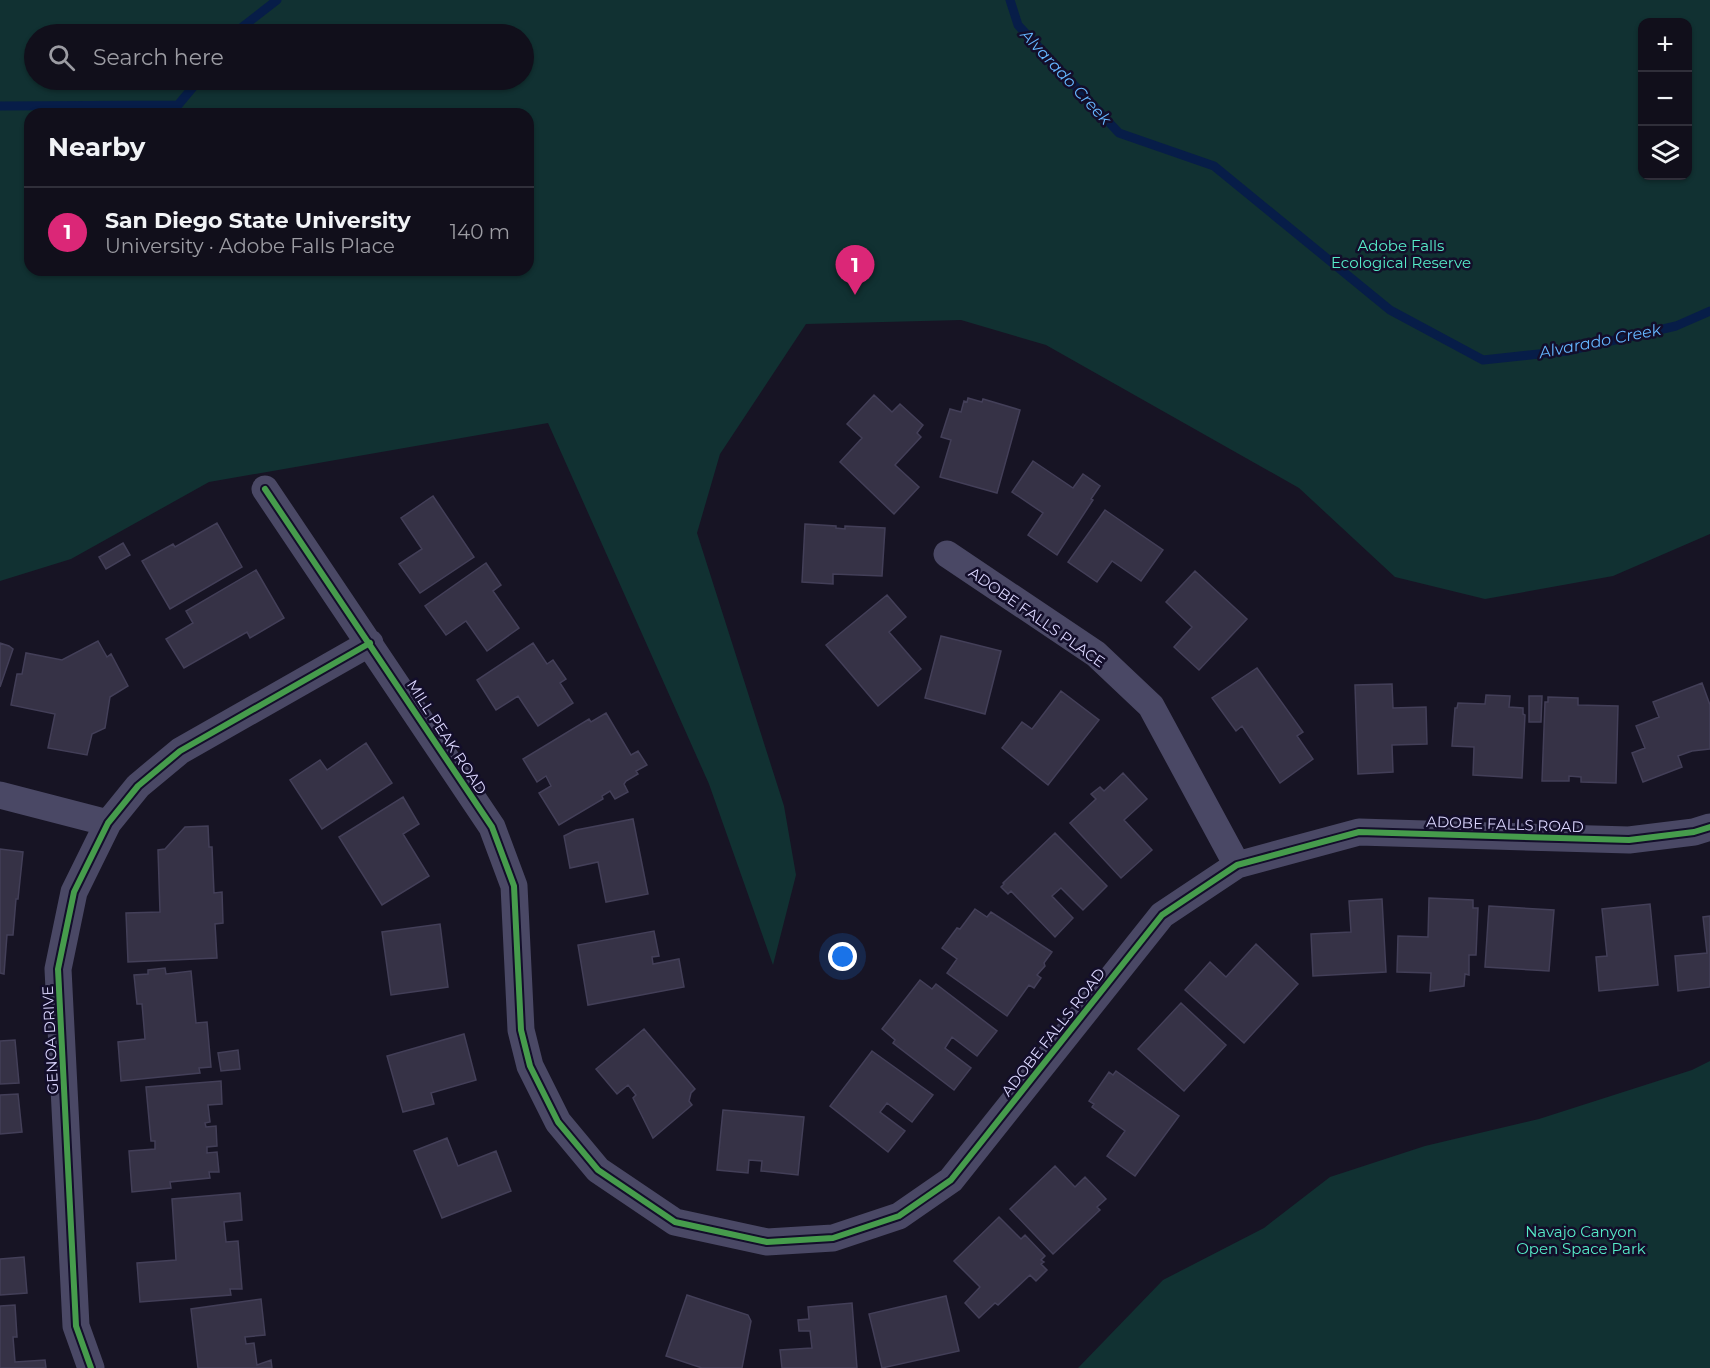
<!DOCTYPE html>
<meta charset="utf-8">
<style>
:root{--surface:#110f1b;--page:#1e1d28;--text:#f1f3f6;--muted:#9c9ca3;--line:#302f3a;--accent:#db2777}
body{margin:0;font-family:Montserrat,sans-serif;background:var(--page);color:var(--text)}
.controls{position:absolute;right:18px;top:18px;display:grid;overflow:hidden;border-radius:12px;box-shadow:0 2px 4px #0004}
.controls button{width:54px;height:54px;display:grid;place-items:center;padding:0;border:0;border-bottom:2px solid var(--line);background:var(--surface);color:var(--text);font:30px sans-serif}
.you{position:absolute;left:843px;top:957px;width:21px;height:21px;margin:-15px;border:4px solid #fff;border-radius:50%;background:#1a73e8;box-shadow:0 0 0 9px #1a73e833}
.badge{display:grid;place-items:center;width:39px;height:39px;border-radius:50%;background:var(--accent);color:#fff;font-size:20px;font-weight:700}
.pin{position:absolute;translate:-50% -50px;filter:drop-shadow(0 2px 3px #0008)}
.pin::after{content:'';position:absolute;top:32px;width:21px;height:18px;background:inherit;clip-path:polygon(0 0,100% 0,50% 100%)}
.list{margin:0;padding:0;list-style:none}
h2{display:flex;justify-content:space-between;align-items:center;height:78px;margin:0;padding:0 24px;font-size:26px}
h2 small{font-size:20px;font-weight:400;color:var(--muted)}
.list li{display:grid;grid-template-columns:39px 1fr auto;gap:18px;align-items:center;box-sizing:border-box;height:90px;padding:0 24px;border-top:2px solid var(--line)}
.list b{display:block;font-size:22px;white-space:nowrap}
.list p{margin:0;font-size:20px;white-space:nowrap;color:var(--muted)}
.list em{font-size:20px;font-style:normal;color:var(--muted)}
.icon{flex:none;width:33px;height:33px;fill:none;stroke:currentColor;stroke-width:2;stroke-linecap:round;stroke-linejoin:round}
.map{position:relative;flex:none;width:1710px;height:1368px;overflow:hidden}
.search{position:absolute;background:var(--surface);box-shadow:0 2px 4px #0004;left:24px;top:24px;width:510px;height:66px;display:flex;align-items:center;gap:15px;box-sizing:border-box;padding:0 21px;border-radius:33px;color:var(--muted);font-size:22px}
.panel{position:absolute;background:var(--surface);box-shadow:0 2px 4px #0004;left:24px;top:108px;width:510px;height:168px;border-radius:18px}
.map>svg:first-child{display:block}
</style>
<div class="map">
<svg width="1710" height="1368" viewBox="0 0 1710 1368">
<rect width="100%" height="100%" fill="#171424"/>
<path fill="#113132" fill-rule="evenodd" d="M0 0H1710V534L1613 576 1485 599 1395 577 1299 488 1046 345 961 320 806 324 720 454 697 533 784 806 796 875 773 965 709 784 548 423 209 482 71 559 0 581ZM1642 22H1688V176H1642ZM34 34H524V80H34ZM30 114H528V270H30Z
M1710 1061V1368H1078L1163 1280 1264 1228 1330 1177 1425 1146 1539 1119 1692 1070Z"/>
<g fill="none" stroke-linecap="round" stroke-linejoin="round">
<path stroke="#071d48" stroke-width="9" d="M1010 0 1018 25 1119 133 1214 166 1390 310 1483 360 1567 351 1676 326 1710 311
M235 34 241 28 277 0
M0 106 178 105 199 80"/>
</g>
<path fill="#363246" stroke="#433f58" stroke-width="1.5" d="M874 395 892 412 900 404 923 425 917 433 921 437 895 465 919 487 894 514 840 462 862 438 847 424Z
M968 398 982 402 983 399 1020 410 997 493 940 477 951 440 941 437 950 409 961 412 964 401 967 402Z
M1033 461 1073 488 1083 474 1100 486 1091 499 1093 500 1057 555 1028 535 1043 513 1012 492Z
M433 496 474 557 420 593 399 564 422 549 401 518Z
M1105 510 1163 550 1141 581 1112 561 1097 582 1068 562Z
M217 523 242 567 170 609 142 561 173 544 175 547Z
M805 524 836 526V528L845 529V526L885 528 882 576 833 574V584L802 582Z
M123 543 130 555 106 569 99 557Z
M486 563 501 585 493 591 519 628 487 651 466 621 446 635 425 606Z
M256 570 284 618 250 638 247 632 184 668 166 639 193 623 186 611Z
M1195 571 1247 619 1199 670 1174 647 1192 627 1166 602Z
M887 595 906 617 889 632 921 669 878 706 826 645Z
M941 636 1001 651 985 714 925 698Z
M98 641 107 657 111 654 128 686 110 697 105 728 92 734 87 755 48 748 55 714 11 705 17 674H22L26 653 62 660Z
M0 643 9 646 13 649 0 687Z
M533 643 547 664 553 660 566 679 560 683 573 703 538 726 518 696 496 710 477 680Z
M1257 668 1303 732 1297 736 1313 759 1280 783 1242 726 1236 731 1212 698Z
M1702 683 1710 705V749L1692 751 1678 756 1682 767 1643 782 1632 753 1645 748 1636 726 1659 717 1653 702Z
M1392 684 1393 708 1426 707 1427 744 1392 745 1393 772 1358 774 1355 685Z
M1061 691 1099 720 1048 785 1002 748 1022 722 1032 729Z
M1486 695 1510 696 1509 707 1523 708V714L1525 715 1522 778 1473 775 1474 747 1452 746 1455 708H1457L1458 703 1485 704Z
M1529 696H1542L1541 722H1529Z
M1548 697 1578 698V705L1618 706 1616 783 1581 782V777L1569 776V781H1542L1545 702H1548Z
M606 713 631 755 638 751 647 765 636 771 638 774 626 781 624 784 628 792 615 799 610 791 602 796 603 799 559 825 539 793 551 786 546 776 537 782 523 759 589 719 591 722Z
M366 743 392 783 322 829 290 780 320 760 327 770Z
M1123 773 1147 799 1124 820 1152 850 1121 878 1070 823 1096 799 1091 794 1100 787 1104 791Z
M403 797 419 824 403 834 429 876 382 905 339 837Z
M633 819 648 894 606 902 598 862 570 868 564 836 576 830Z
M208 826 209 847H212L214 893 222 892 223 923 215 924 217 958 128 962 126 913 160 912 158 850 165 849 185 827Z
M1055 833 1107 886 1083 910 1061 888 1052 896 1073 918 1055 937 1011 891 1008 894 1001 887 1004 884 1003 883Z
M0 849 23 852 18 899H16L13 935H7L4 974 0 973Z
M1429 898 1473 900V908H1478L1476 955H1469V975L1465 974 1464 986 1430 991 1431 973 1397 972 1398 936 1428 937Z
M1382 899 1386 972 1313 976 1311 934 1351 932 1349 901Z
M1650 904 1658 985 1599 991 1596 957 1607 956 1602 909Z
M1489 906 1554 910 1549 971 1485 967Z
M975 909 987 917 991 912 1052 952 1044 963 1045 966 1037 975 1041 978 1034 988 1029 985 1007 1016 947 973 957 959 942 948 957 928 960 929Z
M1710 916V987L1678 991 1675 956 1707 953 1703 917Z
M440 924 448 987 391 995 382 932Z
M654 931 659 956 652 957 653 964 679 959 684 987 588 1005 578 945Z
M1256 944 1298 984 1244 1043 1185 990 1210 962 1226 977Z
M165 968 166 974 191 971 196 1023 207 1022 211 1067 199 1068 200 1073 121 1081 118 1042 145 1039 142 1004H137L134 975 148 974V970Z
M920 980 932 989 936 984 997 1031 977 1056 952 1037 945 1048 971 1068 954 1090 893 1043 895 1040 882 1029Z
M1181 1003 1226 1045 1184 1091 1138 1049Z
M644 1029 695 1089 691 1093 689 1101 692 1105 653 1138 633 1098 636 1095 628 1085 617 1094 596 1069Z
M464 1034 476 1080 431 1093 434 1104 403 1112 387 1056Z
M15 1040 19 1083 0 1084V1041Z
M238 1050 240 1069 221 1071 218 1053Z
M872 1051 933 1095 912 1122 887 1103 880 1112 905 1131 888 1152 830 1106Z
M1116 1071 1179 1116 1135 1176 1107 1156 1125 1131 1092 1107 1094 1104 1089 1101 1109 1072 1113 1075Z
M221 1081 222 1104 208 1105 210 1122 205 1123 206 1127 216 1126 217 1146 207 1147V1153L217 1152 219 1172H209L210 1178 170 1182 171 1188 132 1192 129 1151 155 1149V1141H151L146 1087Z
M18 1094 22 1132 0 1134V1095Z
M723 1110 804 1117 798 1175 761 1171 762 1161 749 1160 748 1173 717 1170Z
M447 1138 458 1166 496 1151 511 1191 442 1218 414 1151Z
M1055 1166 1075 1187 1085 1177 1106 1199 1097 1207 1100 1210 1053 1254 1010 1209Z
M240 1193 242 1220 224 1222 226 1242 238 1241 242 1289H230L231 1295 140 1302 137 1263 176 1260 172 1199Z
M999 1217 1021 1239 1025 1235 1045 1256 1041 1260 1044 1262 1041 1264 1047 1270 1036 1281 1030 1275 998 1305 995 1303 979 1318 965 1303 980 1287 954 1261Z
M24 1257 27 1293 0 1295V1259Z
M687 1295 748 1315 751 1321 742 1368H702L666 1356Z
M946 1296 959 1351 882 1368 869 1314Z
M261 1299 265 1335 245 1337 246 1344 254 1343 257 1365 271 1360 272 1368H198L191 1309Z
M852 1303 857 1368H782L780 1350 812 1348 810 1331H799L798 1320 809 1319 808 1307Z
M15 1305 17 1337H13L15 1362 45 1360 46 1368H0V1306Z"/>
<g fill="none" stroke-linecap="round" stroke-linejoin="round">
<path stroke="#4a4865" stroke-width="27" d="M265 489 492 827 514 886 521 1030 530 1066 558 1122 598 1170 675 1222 767 1242 833 1238 899 1216 951 1180 1162 915 1237 865 1359 832 1629 840 1694 832 1710 827
M947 554 1096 654 1151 706 1237 865
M0 795 108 823
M91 1368 76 1326 58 969 74 892 108 823 138 786 180 751 370 643"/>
<defs>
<path id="cycleway" d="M265 489 492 827 514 886 521 1030 530 1066 558 1122 598 1170 675 1222 767 1242 833 1238 899 1216 951 1180 1162 915 1237 865 1359 832 1629 840 1694 832 1710 827
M91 1368 76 1326 58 969 74 892 108 823 138 786 180 751 370 643"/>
</defs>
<use href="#cycleway" stroke="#130e2a" stroke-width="10"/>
<use href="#cycleway" stroke="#469c4c" stroke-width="6"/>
</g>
<g text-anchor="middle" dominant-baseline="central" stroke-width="5" stroke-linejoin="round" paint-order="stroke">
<g font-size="15" fill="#56ecc8" stroke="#130e2a">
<text x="1401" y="245">Adobe Falls<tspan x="1401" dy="17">Ecological Reserve</tspan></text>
<text x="1581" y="1231">Navajo Canyon<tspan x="1581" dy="17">Open Space Park</tspan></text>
</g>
<g font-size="15" fill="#dcd7ff" stroke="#130e2a">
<text transform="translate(1037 617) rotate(35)">ADOBE FALLS PLACE</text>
<text transform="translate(447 737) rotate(57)">MILL PEAK ROAD</text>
<text transform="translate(1505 824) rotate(2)">ADOBE FALLS ROAD</text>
<text transform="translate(1053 1032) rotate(-52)">ADOBE FALLS ROAD</text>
<text transform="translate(50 1040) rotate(-93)">GENOA DRIVE</text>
</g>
<g font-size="16" font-style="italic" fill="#65b6ff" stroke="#130e2a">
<text transform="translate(1066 77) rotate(47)">Alvarado Creek</text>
<text transform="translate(1600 341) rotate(-11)">Alvarado Creek</text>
</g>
</g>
</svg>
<div class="controls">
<button>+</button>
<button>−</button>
<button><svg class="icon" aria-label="layers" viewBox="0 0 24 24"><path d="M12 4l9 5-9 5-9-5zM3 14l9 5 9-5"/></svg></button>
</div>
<div class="you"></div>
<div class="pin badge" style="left:855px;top:295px">1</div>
<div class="search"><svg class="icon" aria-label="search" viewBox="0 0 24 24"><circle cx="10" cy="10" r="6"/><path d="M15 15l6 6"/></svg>Search here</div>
<section class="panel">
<h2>Nearby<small></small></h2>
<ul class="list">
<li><span class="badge">1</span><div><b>San Diego State University</b><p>University · Adobe Falls Place</p></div><em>140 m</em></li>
</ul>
</section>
</div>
